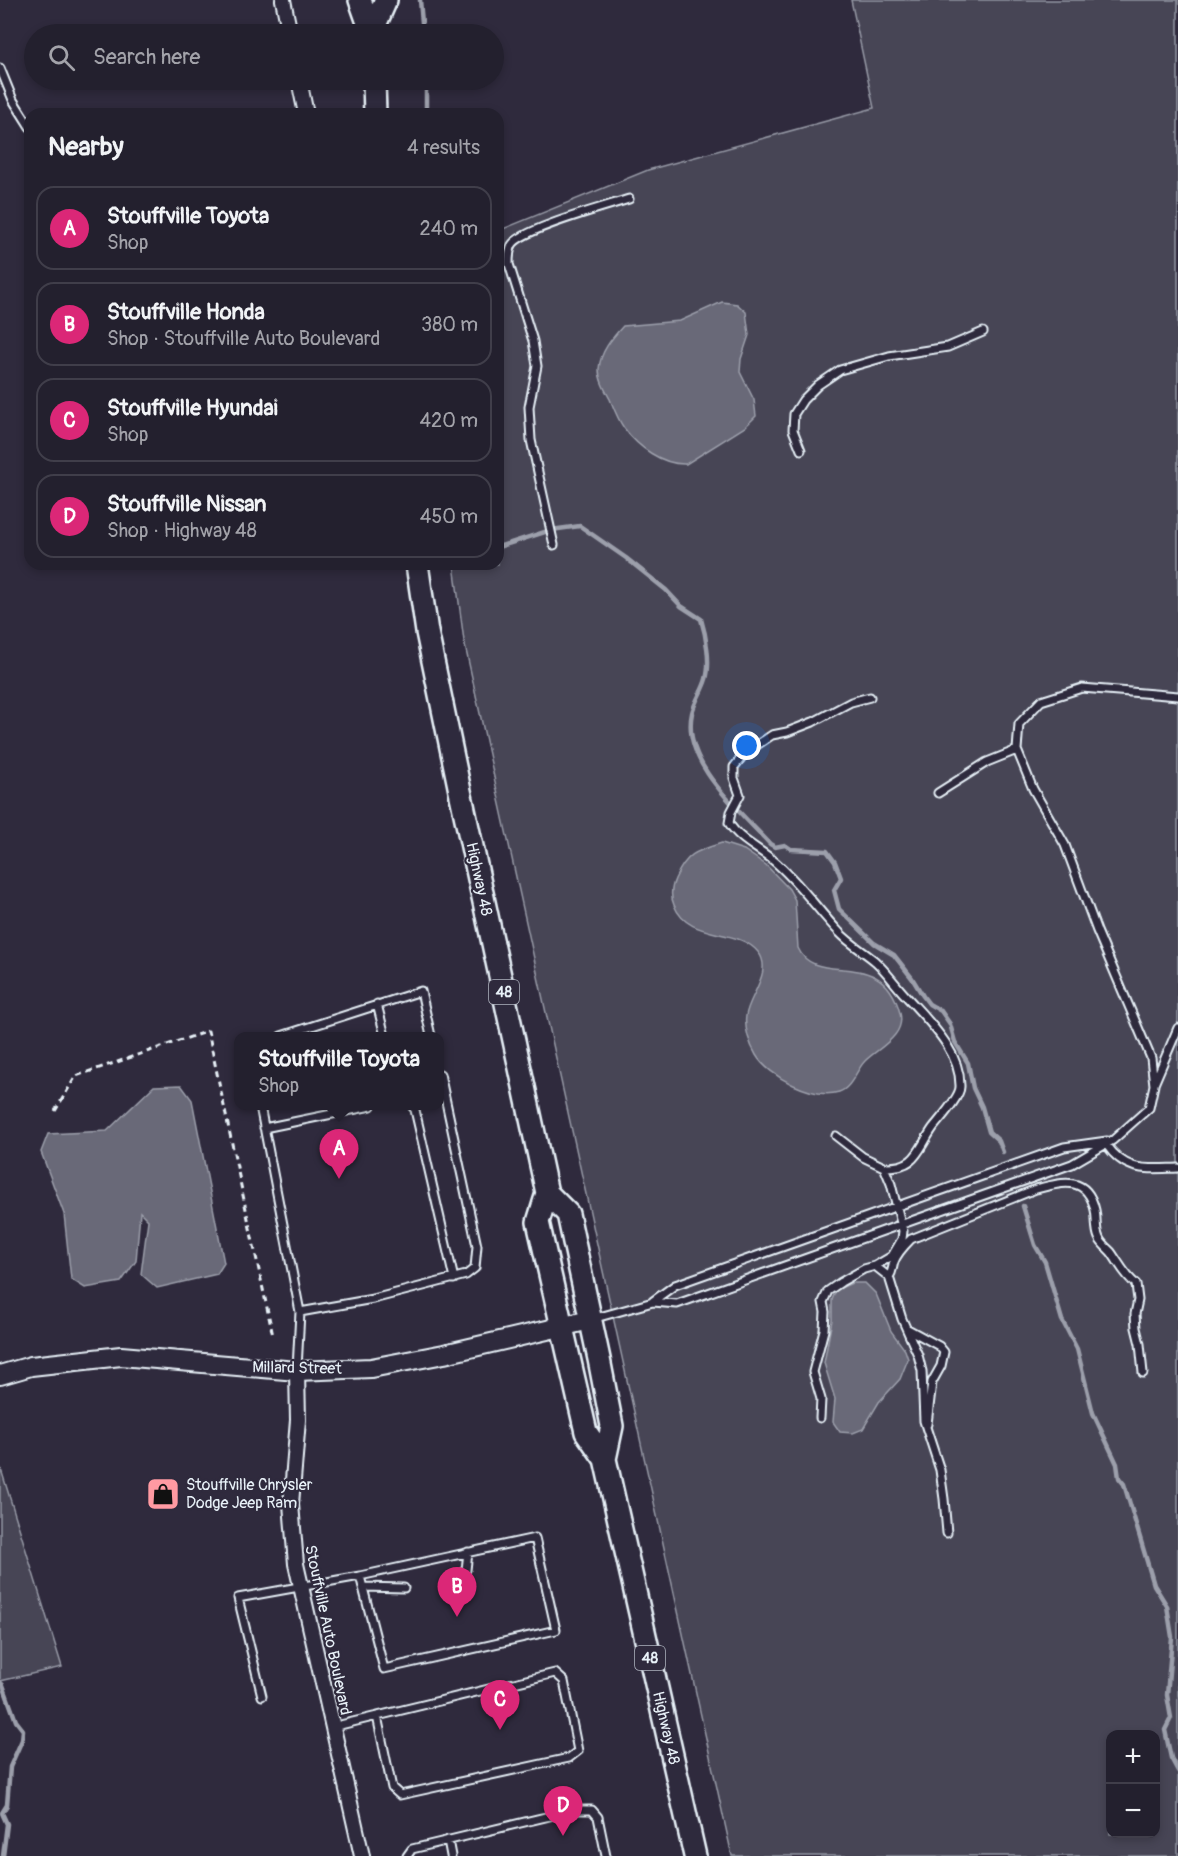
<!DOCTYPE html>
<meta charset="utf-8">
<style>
:root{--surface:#23202e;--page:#2b2836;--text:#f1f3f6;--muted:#a3a3aa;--line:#403e4a;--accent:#db2777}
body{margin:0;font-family:Pangolin,sans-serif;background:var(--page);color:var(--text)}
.controls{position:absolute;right:18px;bottom:18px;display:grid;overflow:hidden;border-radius:12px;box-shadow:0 3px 9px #0003}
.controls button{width:54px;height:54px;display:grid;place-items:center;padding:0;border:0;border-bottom:2px solid var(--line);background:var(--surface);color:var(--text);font:30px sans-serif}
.you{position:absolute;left:747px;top:746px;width:21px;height:21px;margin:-15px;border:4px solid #fff;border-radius:50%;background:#1a73e8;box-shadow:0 0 0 9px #1a73e833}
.badge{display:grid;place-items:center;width:39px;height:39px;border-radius:50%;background:var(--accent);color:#fff;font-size:20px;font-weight:700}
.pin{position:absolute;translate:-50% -50px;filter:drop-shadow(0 2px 3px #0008)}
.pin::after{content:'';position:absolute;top:32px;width:21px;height:18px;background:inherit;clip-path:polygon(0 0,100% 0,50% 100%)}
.popup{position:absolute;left:234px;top:1032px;width:210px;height:78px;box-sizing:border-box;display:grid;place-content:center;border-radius:12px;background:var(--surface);filter:drop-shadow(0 2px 4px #0005);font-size:20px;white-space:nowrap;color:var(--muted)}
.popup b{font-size:22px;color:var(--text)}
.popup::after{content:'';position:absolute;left:50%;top:100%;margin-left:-12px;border:12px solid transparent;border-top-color:var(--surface)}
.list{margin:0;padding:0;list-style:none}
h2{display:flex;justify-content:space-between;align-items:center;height:78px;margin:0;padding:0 24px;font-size:26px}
h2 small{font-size:20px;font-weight:400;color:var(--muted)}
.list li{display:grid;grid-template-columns:39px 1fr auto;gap:18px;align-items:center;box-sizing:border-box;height:84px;margin:0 12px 12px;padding:0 12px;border:2px solid var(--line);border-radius:18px}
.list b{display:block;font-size:22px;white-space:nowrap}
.list p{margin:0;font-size:20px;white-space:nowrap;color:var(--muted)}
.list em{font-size:20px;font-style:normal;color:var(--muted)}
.icon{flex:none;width:33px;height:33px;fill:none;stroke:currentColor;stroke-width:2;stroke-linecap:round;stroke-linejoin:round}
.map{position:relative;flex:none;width:1178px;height:1856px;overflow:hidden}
.search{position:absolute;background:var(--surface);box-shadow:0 3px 9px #0003;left:24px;top:24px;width:480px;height:66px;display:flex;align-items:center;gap:15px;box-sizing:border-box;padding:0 21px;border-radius:33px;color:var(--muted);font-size:22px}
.panel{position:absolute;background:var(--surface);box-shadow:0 3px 9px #0003;left:24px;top:108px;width:480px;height:462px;border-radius:18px}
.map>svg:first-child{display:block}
</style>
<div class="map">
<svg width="1178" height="1856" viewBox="0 0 1178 1856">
<rect width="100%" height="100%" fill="#2f2a3d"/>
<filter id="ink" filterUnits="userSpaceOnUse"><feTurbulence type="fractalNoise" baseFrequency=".0167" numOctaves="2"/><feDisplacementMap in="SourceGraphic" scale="12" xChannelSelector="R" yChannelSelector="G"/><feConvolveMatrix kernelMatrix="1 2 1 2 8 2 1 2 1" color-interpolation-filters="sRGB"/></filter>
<g filter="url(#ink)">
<path fill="#464455" stroke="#979aa6" stroke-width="1.5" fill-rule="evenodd" d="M851 0H1178V1856H732L464 641 454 564H498V231L648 170 874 108ZM1110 1734H1156V1834H1110Z
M0 1466 62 1667 0 1681Z"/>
<path fill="#696978" stroke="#9c9fab" stroke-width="1.5" d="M722 302 737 304 746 312 749 335 741 359 740 372 754 400 756 416 745 427 686 464C662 465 638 447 624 428 618 420 614 409 610 399 605 390 599 380 599 369 600 352 612 338 623 326L680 321Z
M722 843 744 850 766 865 789 889 795 900 798 948C816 989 882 943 900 1013 906 1036 878 1048 865 1061 856 1070 852 1088 839 1092 814 1100 769 1077 756 1055 750 1045 744 1028 746 1016 748 997 774 971 758 952 736 926 689 942 674 905 670 896 671 888 675 879 687 853 696 851 722 843Z
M181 1085 192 1100 224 1263 217 1274 157 1288 141 1274 148 1220 140 1212 136 1261 121 1282 85 1288 71 1279 64 1214 41 1152 48 1134 107 1131 154 1086Z
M852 1283H865L876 1294 891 1331 905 1350 908 1359 900 1379 879 1402 863 1429 853 1433 840 1432 833 1422 835 1399 824 1363 832 1320V1300L836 1290Z"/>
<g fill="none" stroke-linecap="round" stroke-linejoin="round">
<path stroke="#9c9fab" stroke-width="4.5" d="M420 0 423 34
M426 114V80
M498 547 551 530 580 526 626 558 666 590 681 606 701 619C706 635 711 663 706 679 703 690 695 701 692 713 681 763 740 811 770 844L775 847 785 845 791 849 827 851 835 862 841 878 834 890 839 909 874 943 894 955 912 978 923 996 929 1004 941 1011 950 1024 955 1042 968 1063 973 1088 982 1107 989 1132 999 1141 1003 1152
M1023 1206 1035 1245 1045 1262 1062 1320 1077 1349 1093 1413 1117 1464 1119 1478 1124 1484 1154 1585 1167 1606 1172 1637 1167 1695 1171 1718 1165 1730 1171 1758 1178 1771
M0 1682 3 1685 16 1721 23 1730 22 1740 10 1767 7 1805 2 1813 7 1824 3 1856"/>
<defs>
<path id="lane" d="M0 68 13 100 30 127
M801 450 793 430 794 414 803 400 818 385 840 370 889 356 948 347 983 332
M554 545 531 440 529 407 537 366 533 341 509 264C509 258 509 251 512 245 521 229 608 206 629 199
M870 697 851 702 813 722 787 732 772 735 754 747 742 757 734 767V778L740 795 731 812 729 823C739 840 760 849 774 861 799 882 817 909 839 932 849 943 863 951 875 961 886 971 895 984 905 995 927 1020 961 1050 960 1087 960 1097 940 1119 933 1128 917 1151 917 1168 884 1167
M938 793 987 762 1017 750
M377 1004 385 1036
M281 1036 421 991 431 1036
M1154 1084 1178 1028
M260 1106 300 1312 297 1369
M412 1106 415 1110 454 1279
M264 1128 371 1106
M836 1136 863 1157 884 1167 891 1184 903 1231 902 1239 892 1256 875 1266
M1106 1144C1126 1173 1145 1169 1178 1168
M889 1277C893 1271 892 1268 894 1262 897 1253 904 1246 911 1239L1036 1189C1063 1182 1087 1175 1095 1210 1097 1219 1095 1230 1099 1238 1101 1243 1107 1248 1111 1252 1119 1263 1125 1276 1136 1284L1138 1300 1135 1314 1136 1328 1140 1344 1143 1373
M653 1301 675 1285 1064 1147 1107 1141
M300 1312 373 1299 466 1275 475 1268 477 1246 440 1074
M592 1319 653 1302 677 1304 1072 1164 1113 1140 1149 1108 1154 1085 1151 1058 1097 931 1065 845 1033 789 1017 750 1019 724 1041 701 1082 688 1178 696
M906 1328 939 1346 944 1352 941 1366 932 1382 927 1424
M820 1418 821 1399 813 1372 824 1330 825 1312 823 1302 828 1291 841 1282 864 1269 875 1266 889 1277 902 1319 918 1355 922 1371 924 1421 940 1470 944 1499 947 1533
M456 1577 466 1570 468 1552
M363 1587 404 1588
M262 1696 238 1598 360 1576 384 1669 556 1630 535 1538 360 1576
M332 1727 555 1673 564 1681 578 1751 569 1758 400 1795 392 1788 377 1716
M448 1840 451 1856
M407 1856 412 1849 575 1810H592L598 1817 606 1856"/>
<path id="street" d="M283 0 290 34
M299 80 306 114
M297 1371 298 1420 291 1504 296 1564 362 1856"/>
<path id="secondary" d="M0 1375 31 1366 121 1356 297 1371 371 1368 444 1354 590 1320"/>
<path id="primary" d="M360 0 372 34
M372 32 386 0
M374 80 375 114
M417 564 427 632 460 791 547 1193 538 1222 586 1432 605 1459 695 1856
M547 1193 568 1214 599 1359 612 1426 605 1459"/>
</defs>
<use href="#lane" stroke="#e8f1f8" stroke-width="11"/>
<use href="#street" stroke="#e8f1f8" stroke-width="18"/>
<use href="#secondary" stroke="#e8f1f8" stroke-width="22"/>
<use href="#primary" stroke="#e8f1f8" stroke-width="26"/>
<path stroke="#e8f1f8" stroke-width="3" stroke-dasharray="6 4.5" stroke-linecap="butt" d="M55 1111 76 1076 208 1031 273 1336"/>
<use href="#lane" stroke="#2f2a3d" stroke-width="7"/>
<use href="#street" stroke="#2f2a3d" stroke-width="14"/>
<use href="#secondary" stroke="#2f2a3d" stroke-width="18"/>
<use href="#primary" stroke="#2f2a3d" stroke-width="21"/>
</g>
</g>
<defs>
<symbol id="shop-square" viewBox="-11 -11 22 22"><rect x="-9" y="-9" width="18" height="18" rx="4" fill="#ff9aa2" stroke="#2f2a3d"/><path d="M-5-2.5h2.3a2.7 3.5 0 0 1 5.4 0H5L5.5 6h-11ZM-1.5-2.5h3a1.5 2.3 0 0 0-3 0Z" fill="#111"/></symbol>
</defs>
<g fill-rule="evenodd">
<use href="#shop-square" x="144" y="1475" width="38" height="38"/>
</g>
<g text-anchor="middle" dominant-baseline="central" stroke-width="4.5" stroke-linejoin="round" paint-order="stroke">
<g fill="#2f2a3d" stroke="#b0b5c0" stroke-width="1.5">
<rect x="489" y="980" width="30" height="24" rx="4.5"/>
<rect x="635" y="1646" width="30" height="24" rx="4.5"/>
</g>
<g font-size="15" font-weight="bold" fill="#e8f1f8">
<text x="504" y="992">48</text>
<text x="650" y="1658">48</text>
</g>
<g font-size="16" fill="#e8f1f8" stroke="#2f2a3d">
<text transform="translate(479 879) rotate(78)">Highway 48</text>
<text transform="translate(297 1368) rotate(1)">Millard Street</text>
<text transform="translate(328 1630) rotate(78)">Stouffville Auto Boulevard</text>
<text transform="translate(666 1728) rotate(77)">Highway 48</text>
</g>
<g font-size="16" fill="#e8f1f8" stroke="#2f2a3d" text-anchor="start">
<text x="186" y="1485">Stouffville Chrysler<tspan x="186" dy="18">Dodge Jeep Ram</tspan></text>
</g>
</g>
</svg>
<div class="controls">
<button>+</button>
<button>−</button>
</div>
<div class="you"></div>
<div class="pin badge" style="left:339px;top:1179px">A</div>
<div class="popup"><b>Stouffville Toyota</b>Shop</div>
<div class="pin badge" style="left:457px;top:1617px">B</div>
<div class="pin badge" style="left:500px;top:1730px">C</div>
<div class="pin badge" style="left:563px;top:1836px">D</div>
<div class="search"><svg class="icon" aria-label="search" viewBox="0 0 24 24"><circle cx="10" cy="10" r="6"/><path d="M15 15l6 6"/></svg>Search here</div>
<section class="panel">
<h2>Nearby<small>4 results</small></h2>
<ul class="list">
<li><span class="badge">A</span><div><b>Stouffville Toyota</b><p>Shop</p></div><em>240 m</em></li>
<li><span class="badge">B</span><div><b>Stouffville Honda</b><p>Shop · Stouffville Auto Boulevard</p></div><em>380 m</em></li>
<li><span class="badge">C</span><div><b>Stouffville Hyundai</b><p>Shop</p></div><em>420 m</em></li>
<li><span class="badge">D</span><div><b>Stouffville Nissan</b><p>Shop · Highway 48</p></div><em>450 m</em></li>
</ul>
</section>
</div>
